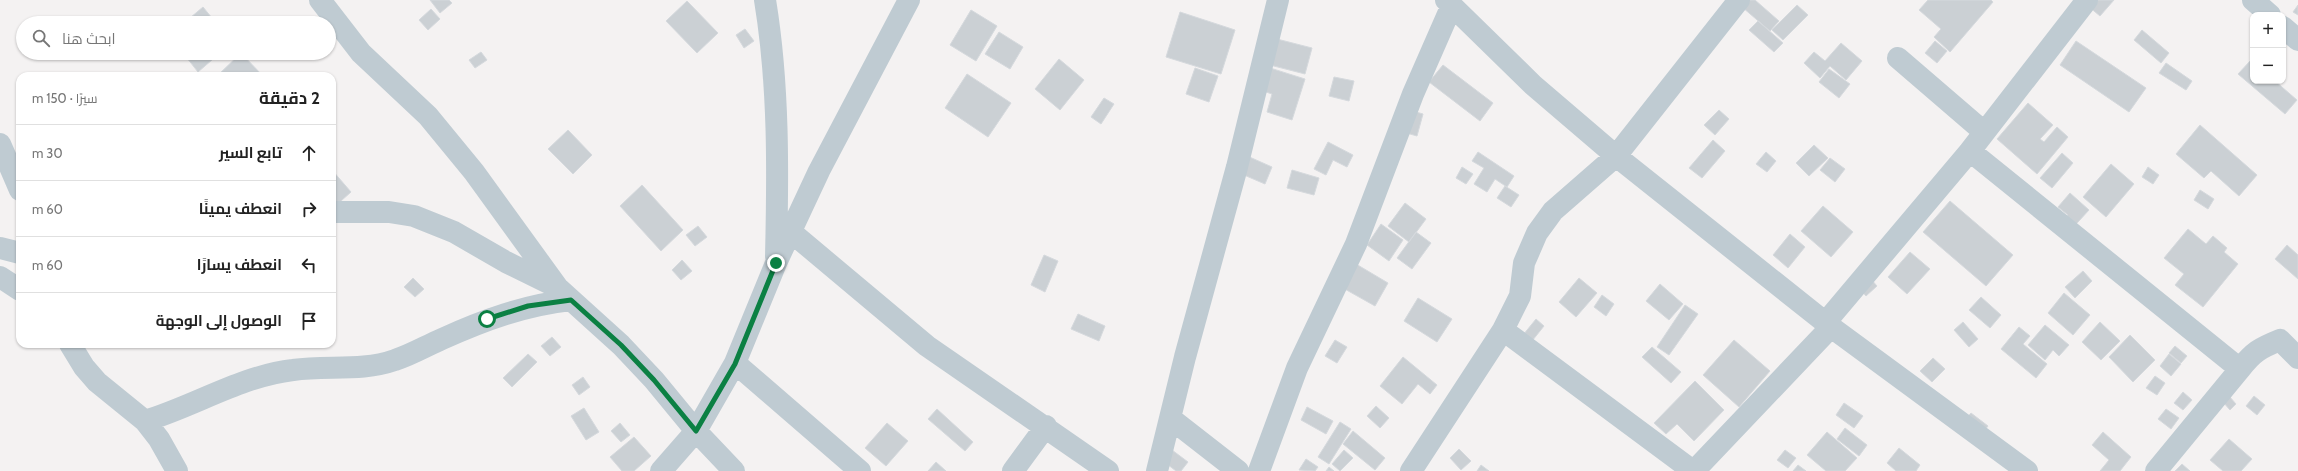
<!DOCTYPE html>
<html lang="ar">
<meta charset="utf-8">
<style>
:root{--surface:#fff;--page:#f6f6f6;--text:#222;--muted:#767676;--line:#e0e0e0}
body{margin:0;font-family:Cabin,Cairo,sans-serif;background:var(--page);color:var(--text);direction:rtl}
.controls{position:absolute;right:12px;top:12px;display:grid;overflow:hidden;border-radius:8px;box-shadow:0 1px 3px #0004}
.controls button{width:36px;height:36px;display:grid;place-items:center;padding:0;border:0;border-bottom:1px solid var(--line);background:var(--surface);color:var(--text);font:20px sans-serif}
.stop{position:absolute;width:12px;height:12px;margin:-9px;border:3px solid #0b8043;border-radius:50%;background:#fff}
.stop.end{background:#0b8043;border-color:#fff;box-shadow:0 1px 4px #0008}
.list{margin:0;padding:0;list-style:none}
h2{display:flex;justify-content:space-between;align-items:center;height:52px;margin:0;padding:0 16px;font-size:17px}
h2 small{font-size:13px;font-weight:400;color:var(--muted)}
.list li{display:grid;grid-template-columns:26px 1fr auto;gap:12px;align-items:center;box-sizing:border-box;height:56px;padding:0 16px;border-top:1px solid var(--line)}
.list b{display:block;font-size:15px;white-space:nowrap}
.list em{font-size:13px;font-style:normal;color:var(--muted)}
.icon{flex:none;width:22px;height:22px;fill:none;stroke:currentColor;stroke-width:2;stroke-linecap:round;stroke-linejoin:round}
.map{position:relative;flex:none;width:2298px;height:471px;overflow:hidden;direction:ltr}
.search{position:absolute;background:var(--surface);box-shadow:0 1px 3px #0004;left:16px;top:16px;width:320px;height:44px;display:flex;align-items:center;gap:10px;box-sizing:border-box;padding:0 14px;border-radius:22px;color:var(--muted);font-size:15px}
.panel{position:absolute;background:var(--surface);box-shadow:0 1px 3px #0004;left:16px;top:72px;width:320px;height:276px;border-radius:12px;direction:rtl}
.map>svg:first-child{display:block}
</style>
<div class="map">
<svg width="2298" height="471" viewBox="0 0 2298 471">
<rect width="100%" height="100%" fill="#f4f2f2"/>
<path fill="#cbd0d4" stroke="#d5d9dd" d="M430 0H449L452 3 440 13Z
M1748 0H1755L1779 21 1770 31 1742 7Z
M1928 0H1991L1993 2 1950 52 1934 37 1941 29 1919 10Z
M2093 0H2114L2100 16 2088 6Z
M687 1 718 33 697 53 666 21Z
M1797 5 1808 15 1783 40 1772 30Z
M2298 5V15L2293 12Z
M203 7 216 23H184Z
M431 9 440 19 428 30 419 20Z
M971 10 997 26 976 61 950 45Z
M1180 12 1235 30 1221 74 1166 57Z
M1758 21 1783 43 1774 52 1749 30Z
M745 29 754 41 744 48 736 35Z
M2142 30 2169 53 2161 63 2134 40Z
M999 32 1023 47 1010 69 985 54Z
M1273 38 1312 48 1305 74 1266 64Z
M1935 41 1947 51 1937 63 1925 53Z
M2076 41 2146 88 2129 112 2060 65Z
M1841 43 1862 61 1846 80 1830 66 1820 78 1804 63 1814 52 1825 61Z
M481 52 487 60 475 68 469 60Z
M183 53H220L198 72Z
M241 53 263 76H217Z
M1059 59 1084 80 1060 110 1035 89Z
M2251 60 2253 62V81H2275L2297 100 2285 114 2238 74Z
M2166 63 2192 81 2186 90 2159 73Z
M1443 65 1493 103 1480 121 1429 82Z
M1267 67 1305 79 1292 120 1267 112 1272 94 1260 90Z
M1195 68 1218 76 1209 102 1186 94Z
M1829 69 1850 84 1839 98 1819 82Z
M967 74 1011 103 988 137 945 108Z
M1334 77 1354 81 1349 101 1329 96Z
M1104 98 1114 104 1101 124 1091 117Z
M2028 103 2053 125 2040 139 2044 142 2057 127 2068 137 2037 174 1997 139Z
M1409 110 1423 114 1417 136 1403 132Z
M1719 110 1729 119 1715 135 1704 125Z
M2200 125 2257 175 2239 196 2211 171 2204 178 2176 154Z
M568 130 592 155 573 174 548 149Z
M1713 140 1725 151 1702 178 1689 168Z
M1328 142 1353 155 1347 167 1333 160 1326 175 1314 169Z
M1814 145 1828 158 1809 176 1796 163Z
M1478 152 1514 176 1507 187 1495 179 1487 192 1474 184 1484 168 1472 161Z
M1766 152 1776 161 1767 172 1756 164Z
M2062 153 2073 163 2052 188 2040 178Z
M1245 155 1272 167 1265 184 1237 172Z
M1830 158 1845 169 1835 182 1820 170Z
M2111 164 2134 184 2106 217 2083 197Z
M1462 167 1473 174 1466 184 1456 178Z
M2148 167 2159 175 2153 184 2142 177Z
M332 170 351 192 332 209Z
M1292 170 1319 178 1314 195 1287 188Z
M642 185 683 230 661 251 620 206Z
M1505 186 1519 195 1511 207 1497 198Z
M2200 190 2214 199 2208 209 2194 200Z
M2070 193 2089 210 2067 234 2058 227 2068 215 2058 207Z
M1950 201 2013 255 1986 286 1923 232Z
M1405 203 1426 219 1409 242 1388 226Z
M1823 206 1853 232 1831 257 1801 231Z
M1381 224 1403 240 1389 261 1367 245Z
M698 226 707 237 695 246 686 235Z
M2188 229 2206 244 2213 236 2227 248 2224 252 2238 264 2203 307 2175 285 2184 274 2164 258Z
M1416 232 1431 243 1412 269 1397 258Z
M1790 234 1805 247 1788 268 1773 255Z
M2287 245 2298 255V279L2275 259Z
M1910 252 1930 269 1907 294 1888 277Z
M1044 255 1058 261 1045 292 1031 285Z
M682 260 692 271 681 280 672 270Z
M1356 264 1388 283 1375 306 1343 288Z
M2083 271 2092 281 2075 298 2065 287Z
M413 278 424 289 415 297 404 287Z
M1579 278 1597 293 1576 317 1559 302Z
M1870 278 1877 286 1866 296 1859 288Z
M1660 284 1683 304 1669 320 1646 301Z
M2064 293 2090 315 2073 335 2048 313Z
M1602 295 1614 304 1606 316 1594 307Z
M1981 297 2001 315 1990 328 1969 310Z
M1418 298 1452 319 1437 342 1404 321Z
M1685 305 1698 314 1669 355 1657 347Z
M1078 314 1105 326 1099 341 1071 329Z
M1536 319 1544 326 1532 341 1523 335Z
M1963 322 1978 339 1969 347 1954 330Z
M2100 322 2120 341 2101 360 2082 342Z
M2045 325 2069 345 2059 356 2053 350 2045 360 2028 345Z
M2019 327 2030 336 2023 344 2047 364 2036 378 2001 349Z
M2130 335 2155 360 2133 382 2109 357Z
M552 337 561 347 550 356 541 346Z
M1335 340 1347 347 1337 363 1325 356Z
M1734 340 1770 371 1739 407 1703 375Z
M2175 346 2187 356 2181 363 2169 353Z
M1652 347 1681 372 1671 383 1642 357Z
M528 354 537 362 512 387 503 378Z
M2169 354 2181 364 2171 376 2160 366Z
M1403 357 1437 385 1430 394 1418 384 1402 404 1380 386Z
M1933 358 1945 369 1932 382 1920 371Z
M2155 376 2165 383 2157 395 2146 388Z
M583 377 590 387 579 395 572 385Z
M1695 381 1724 410 1694 441 1677 424 1666 434 1654 423Z
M2183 392 2192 400 2183 410 2174 403Z
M2229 396 2236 404 2230 410 2223 402Z
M2254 396 2265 405 2257 415 2246 406Z
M1844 403 1863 416 1854 428 1836 415Z
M1376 406 1389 418 1380 428 1367 416Z
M1307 407 1333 421 1326 434 1301 420Z
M584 408 599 432 586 440 571 416Z
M937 409 973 442 965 451 928 419Z
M2166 409 2179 418 2171 429 2158 419Z
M1971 413 1988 426 1981 435 1964 421Z
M1340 422 1351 429 1329 464 1318 457Z
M620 423 630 435 621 442 611 431Z
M887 423 908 441 886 466 865 448Z
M1845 428 1867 445 1859 456 1837 439Z
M1353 431 1385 458 1375 470 1343 444Z
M1827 432 1857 458 1845 471H1826L1807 455Z
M2103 432 2131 457 2120 471H2100L2109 460 2092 445Z
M634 437 651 456 634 471H622L610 457Z
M2229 439 2252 459 2241 471H2223L2210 460Z
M1899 448 1920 465 1916 471H1896L1887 463Z
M1459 449 1471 461 1461 470 1450 458Z
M1172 450 1188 462 1181 471H1176L1163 461Z
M1344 450 1353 458 1340 471 1332 464Z
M1785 450 1796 458 1788 468 1777 460Z
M1306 459 1318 467 1315 471 1299 470Z
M936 462 946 471H928Z
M2182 464 2190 471H2175Z
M1481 465 1489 471H1477Z
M1798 465 1806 471H1793Z
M1329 467 1334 471H1326Z"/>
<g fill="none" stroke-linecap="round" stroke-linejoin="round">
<path stroke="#bfcbd2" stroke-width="22" d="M320 0 361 53 428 116 474 172 558 288 621 345 654 380 696 431 734 471
M765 0C779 85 778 172 776 257
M1446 0 1533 85 1616 156 1831 327 2027 471
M2253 0 2270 15
M2283 27 2298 40
M1898 58 1984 132
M0 144 20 190
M1970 151 2240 369C2253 352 2260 348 2280 340L2298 358
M332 212H389L414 216 454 232 506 262 553 285
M791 232 927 346 1108 471
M0 248 20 253
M0 277 20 290
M1825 323 1970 151 2087 0
M1503 330 1693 471
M70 344 84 367 97 382 145 421 159 439 177 471
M735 363 860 471
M1170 418 1238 471
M145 421C195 406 241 376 293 370 328 365 361 372 395 360 411 355 426 346 442 339 484 320 525 305 571 300
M661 471 696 431 735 363 776 263 819 171 909 0
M1013 471 1046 426
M1157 471 1185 357 1237 167 1278 0
M1259 471 1297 368 1356 244 1413 94 1452 5
M1411 471 1503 330 1520 296 1524 263 1537 233 1553 211 1616 156 1739 0
M1694 471 1831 327
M2156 471 2240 369"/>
</g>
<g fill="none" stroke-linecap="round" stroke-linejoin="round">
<path stroke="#0b8043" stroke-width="5" d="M487 319 528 306 571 300 621 345 654 380 696 431 735 364 776 263"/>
</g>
</svg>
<div class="controls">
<button>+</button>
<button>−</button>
</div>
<div class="stop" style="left:487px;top:319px"></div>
<div class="stop end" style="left:776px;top:263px"></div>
<div class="search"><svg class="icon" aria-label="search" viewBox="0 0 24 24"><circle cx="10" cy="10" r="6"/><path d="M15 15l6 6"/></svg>ابحث هنا</div>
<section class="panel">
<h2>2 دقيقة<small>سيرًا · 150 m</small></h2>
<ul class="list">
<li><svg class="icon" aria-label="ahead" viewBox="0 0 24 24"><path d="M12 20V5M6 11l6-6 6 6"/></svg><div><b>تابع السير</b></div><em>30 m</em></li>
<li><svg class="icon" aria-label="right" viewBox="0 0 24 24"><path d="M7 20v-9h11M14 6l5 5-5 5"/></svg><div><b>انعطف يمينًا</b></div><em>60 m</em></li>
<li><svg class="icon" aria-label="left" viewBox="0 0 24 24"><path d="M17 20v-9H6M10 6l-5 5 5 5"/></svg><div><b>انعطف يسارًا</b></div><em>60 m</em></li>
<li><svg class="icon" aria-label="arrive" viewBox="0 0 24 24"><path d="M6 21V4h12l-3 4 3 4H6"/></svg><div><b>الوصول إلى الوجهة</b></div></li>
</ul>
</section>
</div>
